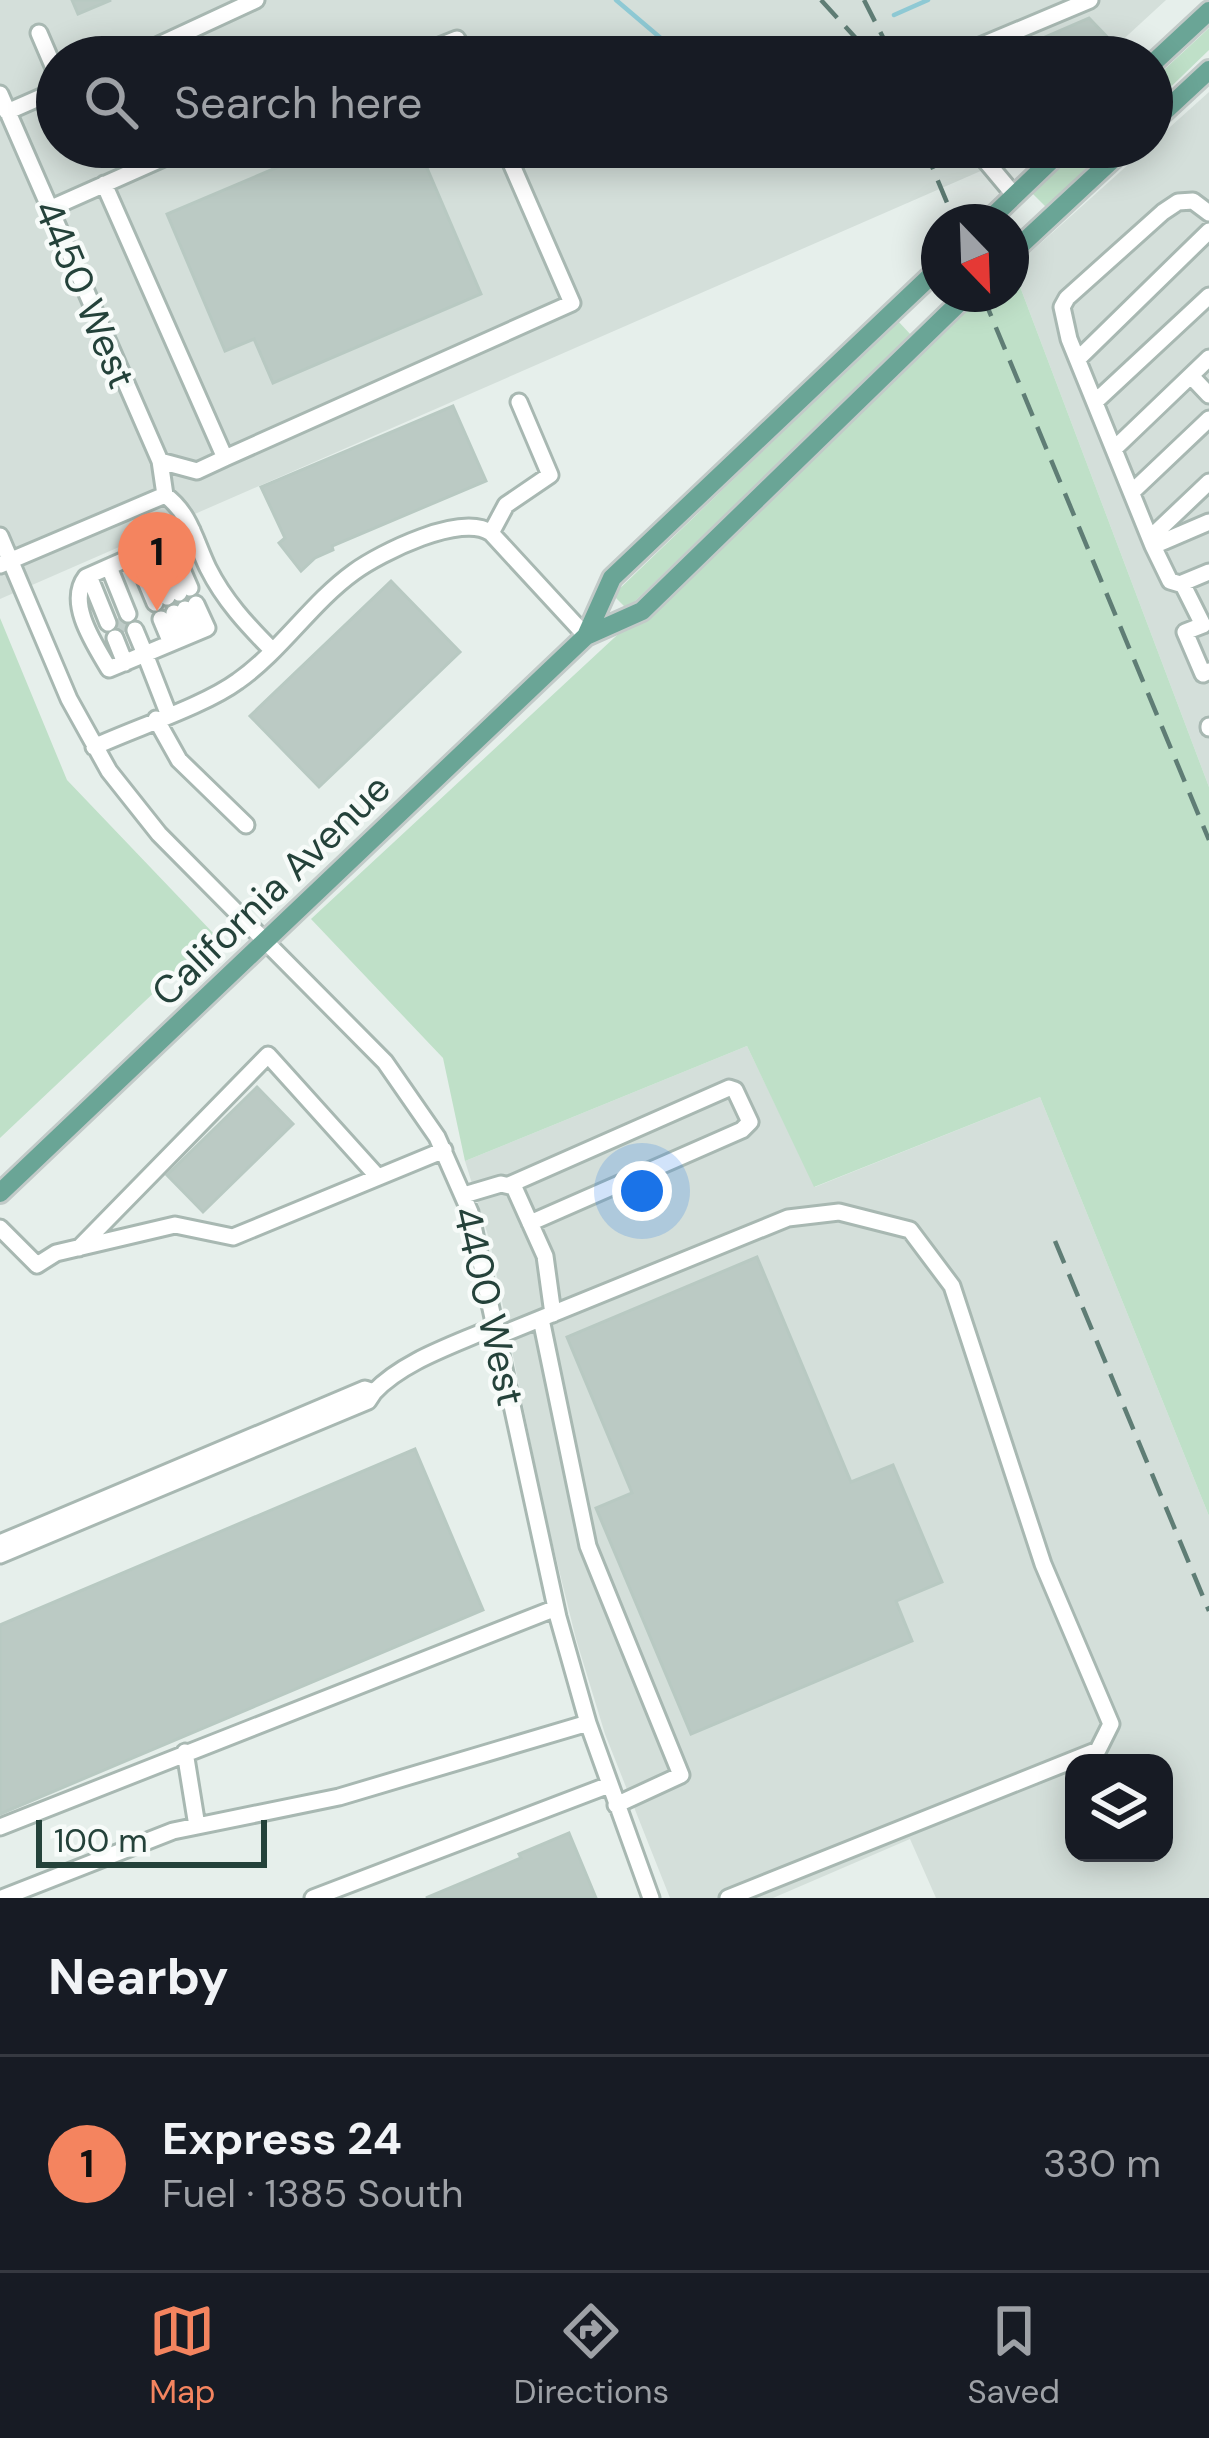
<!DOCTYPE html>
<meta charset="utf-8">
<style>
:root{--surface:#171b24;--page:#20242c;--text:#f1f3f6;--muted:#9ea1a6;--line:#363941;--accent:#f4845f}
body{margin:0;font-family:"DM Sans",sans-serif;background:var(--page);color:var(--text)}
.controls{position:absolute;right:36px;bottom:36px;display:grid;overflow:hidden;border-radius:24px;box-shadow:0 6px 30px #0003}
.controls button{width:108px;height:108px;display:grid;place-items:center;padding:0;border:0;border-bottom:3px solid var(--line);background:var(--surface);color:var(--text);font:60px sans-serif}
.compass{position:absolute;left:921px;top:204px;width:108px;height:108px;border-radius:50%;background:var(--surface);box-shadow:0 6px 30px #0003;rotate:157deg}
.scale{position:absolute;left:36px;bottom:30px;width:231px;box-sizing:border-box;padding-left:12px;border:6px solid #24423a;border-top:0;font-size:33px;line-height:42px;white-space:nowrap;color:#24423a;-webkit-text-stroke:9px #f7fbf9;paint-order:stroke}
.you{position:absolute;left:642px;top:1191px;width:42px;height:42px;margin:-30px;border:9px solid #fff;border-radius:50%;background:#1a73e8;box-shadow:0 0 0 18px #1a73e833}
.badge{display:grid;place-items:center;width:78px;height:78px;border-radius:50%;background:var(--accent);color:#111;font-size:39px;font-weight:700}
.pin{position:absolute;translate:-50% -99px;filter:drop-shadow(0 3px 6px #0008)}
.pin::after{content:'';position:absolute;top:63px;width:42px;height:36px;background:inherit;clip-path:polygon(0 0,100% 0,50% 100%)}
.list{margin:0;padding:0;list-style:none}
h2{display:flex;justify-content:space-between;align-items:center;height:156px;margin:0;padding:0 48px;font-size:51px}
h2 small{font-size:39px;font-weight:400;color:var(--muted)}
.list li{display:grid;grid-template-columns:78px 1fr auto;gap:36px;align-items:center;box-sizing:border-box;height:216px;padding:0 48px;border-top:3px solid var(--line)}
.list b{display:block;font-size:45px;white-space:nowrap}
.list p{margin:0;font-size:39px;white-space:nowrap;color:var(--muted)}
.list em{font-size:39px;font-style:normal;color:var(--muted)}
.icon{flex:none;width:66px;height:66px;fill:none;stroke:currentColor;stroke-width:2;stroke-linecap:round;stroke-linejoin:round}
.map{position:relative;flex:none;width:1209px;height:1898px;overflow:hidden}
.search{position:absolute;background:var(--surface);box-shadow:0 6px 30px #0003;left:36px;right:36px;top:36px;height:132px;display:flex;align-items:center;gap:30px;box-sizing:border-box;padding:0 42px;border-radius:66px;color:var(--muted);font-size:45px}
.sheet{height:372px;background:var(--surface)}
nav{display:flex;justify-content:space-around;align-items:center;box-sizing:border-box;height:168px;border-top:3px solid var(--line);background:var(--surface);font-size:33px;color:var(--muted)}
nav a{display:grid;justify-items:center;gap:6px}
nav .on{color:var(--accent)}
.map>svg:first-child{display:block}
</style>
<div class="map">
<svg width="1209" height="1898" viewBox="0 0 1209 1898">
<rect width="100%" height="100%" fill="#e6efeb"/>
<path fill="#d4dfda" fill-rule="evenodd" d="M0 0H1166L1104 57H57V147H1008L983 170 0 599Z
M1209 92V787L1013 268Z
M747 1046 815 1187 1040 1097 1209 1516V1898H936L910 1839 773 1898H670L605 1734 576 1639 544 1509 490 1242 465 1161ZM1074 1763H1164V1853H1074Z"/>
<path fill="#bfe0c8" d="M1209 28V50L1152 105V81Z
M1081 147H1108L1046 207 1032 193Z
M1013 268 1209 787V1516L1040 1097 814 1187 747 1046 465 1161 443 1058 311 919 985 294H1011Z
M898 321 911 335 627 609 613 595Z
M0 618 67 780 215 935 0 1138Z"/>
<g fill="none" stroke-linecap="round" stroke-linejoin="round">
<path stroke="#8ec9d4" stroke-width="4.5" d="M616 0 683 57
M894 15 928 0
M787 57 828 43"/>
</g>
<path fill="#bbcac4" stroke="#b8c9c2" stroke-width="3" d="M72 0H111L78 14Z
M1089 18 1111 41 1094 57H999Z
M325 147H418L481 294 273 383 254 339 225 351 167 214Z
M453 406 486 481 332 546 333 550 315 558 301 571 279 543 285 538 261 487Z
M391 581 460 652 319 787 250 716Z
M257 1087 293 1124 203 1212 167 1175Z
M757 1257 851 1482 893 1465 942 1582 896 1601 912 1641 691 1734 596 1508 632 1493 567 1337Z
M415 1449 483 1610 0 1814V1625Z
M569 1833 596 1898H426L521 1858 519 1854Z"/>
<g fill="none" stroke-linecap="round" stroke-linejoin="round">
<path stroke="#bfccc8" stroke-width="15" stroke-dasharray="15 8" stroke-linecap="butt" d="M119 618 125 633"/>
<defs>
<path id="minor" d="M39 33 57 75
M133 57 256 0
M412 57 457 39 465 57
M967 57 978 47 1090 0
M0 94 160 461 165 495
M7 112 57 90
M974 147 1015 196
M166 157 191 147
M104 184 225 458 197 471 160 461
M49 209 166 157 162 147
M1209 213 1193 201 1178 202 1163 212 1067 298 1062 307 1069 339 1153 546 1209 522
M1078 359 1209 231
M1191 376 1209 395
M1095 402 1209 296
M1114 449 1209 358
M225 458 572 303 504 147
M1132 492 1209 419
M165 495C190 513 195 541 208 568 224 600 247 625 272 650
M491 533 506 505 550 475 519 402
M0 536 69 699 109 771 159 834 385 1062 437 1137 470 1212 558 1617 588 1723 651 1898
M1150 538 1209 482
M169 540 190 588
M159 545 179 593
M1153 546 1170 581 1180 584 1209 572
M148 550 167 597
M135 555 155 603
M0 565 165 495
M109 567 128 614
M89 576 108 623
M1182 583 1203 625 1185 632 1203 674 1209 671
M185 609 195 633
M174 613 184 637
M161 619 171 643
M135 630 145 654 207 628 196 604
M115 638 125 663
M168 713 145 654 109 669C95 645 66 603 86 577L192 530
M156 719 179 760 246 825
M1209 726V728
M94 747C135 728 204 706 238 681 281 651 311 603 354 572 380 553 462 512 491 533L586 636
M509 1185 729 1088 735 1090 750 1122 742 1130 530 1223
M464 1195 501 1184 514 1187 545 1256 553 1314
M0 1228 37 1265 56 1253 175 1225 233 1237 444 1150
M79 1248 268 1055 378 1177
M541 1319 588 1546 681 1775 616 1805
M498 1336 788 1218 839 1212 910 1230 952 1286 1043 1564 1111 1724 1098 1750 728 1898
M374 1392C404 1360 457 1344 496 1326
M0 1543 365 1389 374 1392 368 1401 0 1555
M185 1752 197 1826
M0 1827 556 1608
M2 1898 173 1831 339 1797 588 1723
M313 1898 609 1785"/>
<path id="major" d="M1152 64 1209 11
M1152 123 1209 70
M987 222 1065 147
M1011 254 1126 147
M586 636 612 578 939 268
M0 1193 586 636 642 611 968 294"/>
</defs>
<use href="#minor" stroke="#a8b8b2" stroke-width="21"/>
<use href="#major" stroke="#c2cac8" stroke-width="24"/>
<use href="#minor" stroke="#fff" stroke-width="15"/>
<use href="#major" stroke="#6aa596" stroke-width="18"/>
<path stroke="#5f7d75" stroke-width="4.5" stroke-dasharray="24 12" stroke-linecap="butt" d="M821 0 873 57
M864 0 893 57
M924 147 955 222
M982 294 1209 840
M1055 1241 1209 1611"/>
</g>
<g text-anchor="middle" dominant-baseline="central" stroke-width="9" stroke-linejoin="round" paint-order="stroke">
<g font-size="39" fill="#24423a" stroke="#f7fbf9">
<text transform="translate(85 294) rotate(67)">4450 West</text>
<text transform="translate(271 890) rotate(-44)">California Avenue</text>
<text transform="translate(489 1306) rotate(77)">4400 West</text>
</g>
</g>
</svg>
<div class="controls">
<button><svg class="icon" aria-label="layers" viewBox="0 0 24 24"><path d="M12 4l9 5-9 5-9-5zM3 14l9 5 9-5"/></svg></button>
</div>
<svg class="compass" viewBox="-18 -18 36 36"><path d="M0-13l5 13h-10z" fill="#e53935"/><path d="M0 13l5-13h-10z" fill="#9ea1a6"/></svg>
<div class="scale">100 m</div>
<div class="you"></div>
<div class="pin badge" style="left:157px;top:611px">1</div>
<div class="search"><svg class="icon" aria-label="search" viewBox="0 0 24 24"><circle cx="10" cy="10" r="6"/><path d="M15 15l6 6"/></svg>Search here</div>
</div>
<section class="sheet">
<h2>Nearby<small></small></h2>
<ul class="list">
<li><span class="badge">1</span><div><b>Express 24</b><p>Fuel · 1385 South</p></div><em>330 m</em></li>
</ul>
</section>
<nav>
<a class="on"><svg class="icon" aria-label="map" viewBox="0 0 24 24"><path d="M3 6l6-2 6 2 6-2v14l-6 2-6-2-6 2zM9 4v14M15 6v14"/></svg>Map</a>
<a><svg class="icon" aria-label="directions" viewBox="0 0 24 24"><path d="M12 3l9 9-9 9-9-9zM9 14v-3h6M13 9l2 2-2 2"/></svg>Directions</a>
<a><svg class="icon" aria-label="saved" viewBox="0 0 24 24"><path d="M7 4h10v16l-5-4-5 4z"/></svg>Saved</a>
</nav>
